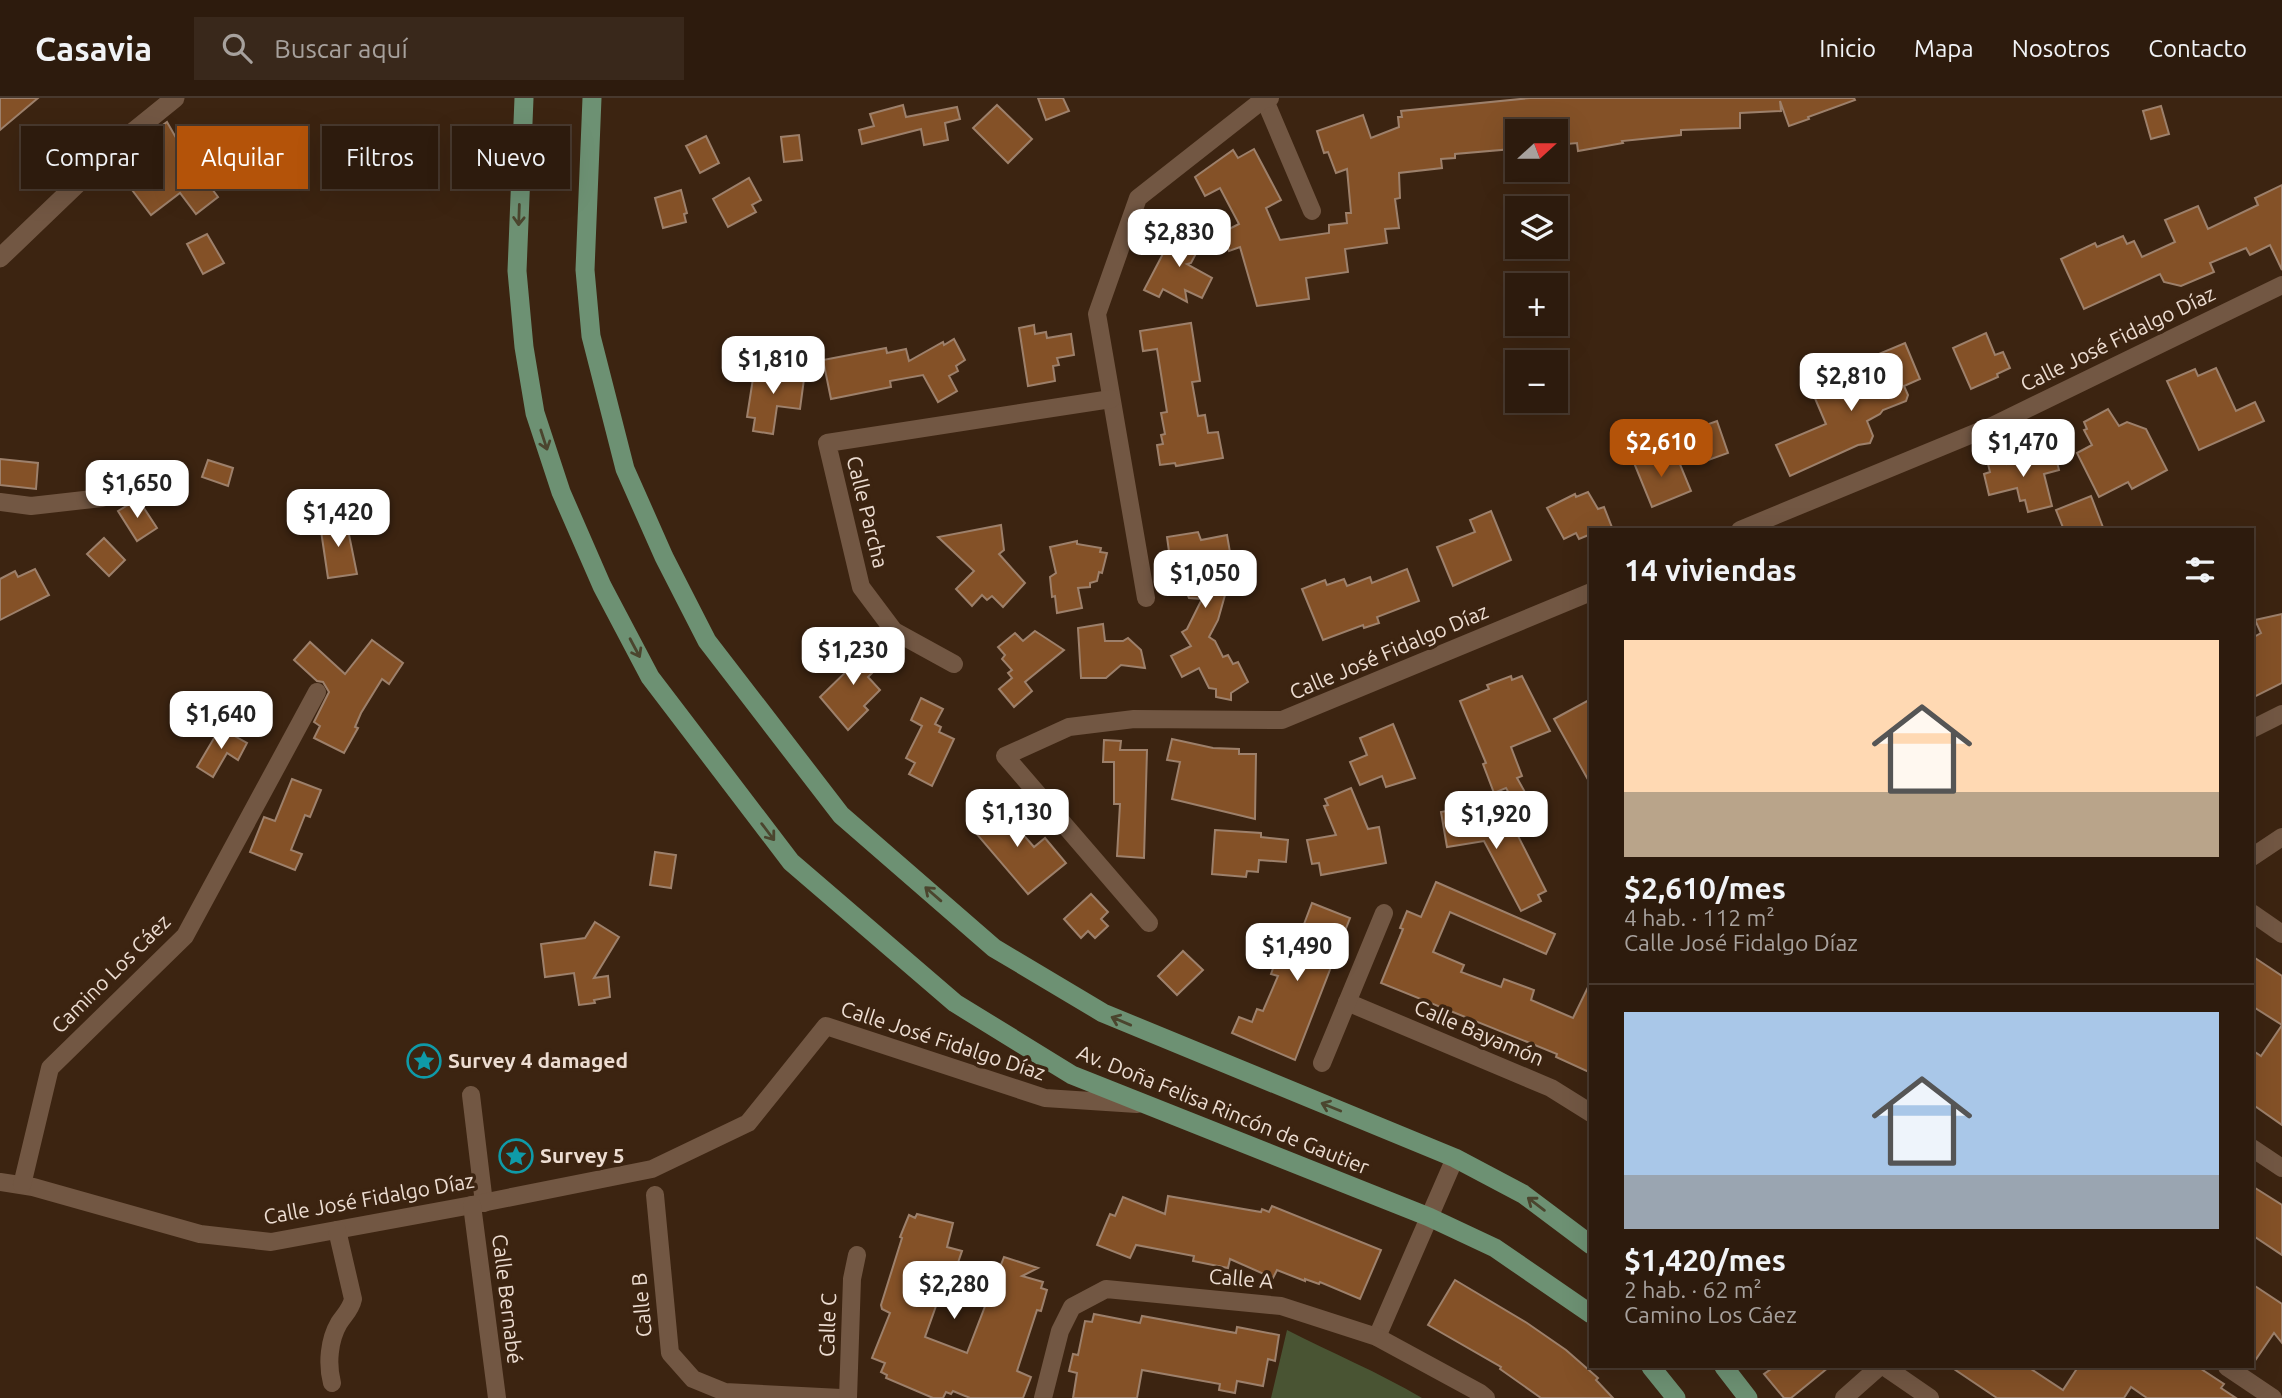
<!DOCTYPE html>
<html lang="es">
<meta charset="utf-8">
<style>
:root{--surface:#2d1b0d;--page:#39281b;--text:#f1f3f6;--muted:#a7a19d;--line:#48392e;--accent:#b45309}
body{margin:0;font-family:Ubuntu,sans-serif;background:var(--page);color:var(--text);height:100vh;display:flex;flex-direction:column;font-size:26px;white-space:nowrap}
*{box-sizing:border-box;margin:0}
p{font-size:23px;color:var(--muted)}
.icon{flex:none;width:38px;height:38px;fill:none;stroke:currentColor;stroke-width:2;stroke-linecap:round;stroke-linejoin:round}
.map{position:relative;flex:1;overflow:hidden}
.panel{position:absolute;left:1589px;top:430px;width:665px;height:840px;display:flex;flex-direction:column;background:var(--surface);border-radius:0px;box-shadow:0 7px 28px #0002,0 0 0 2px var(--line)}
.panel>*{flex:none}
.hud{position:absolute;left:21px;top:28px;width:665px;height:63px;display:flex;gap:14px}
.needle{width:46px;rotate:69deg}
.tools{position:absolute;left:1505px;top:21px;display:grid;gap:14px}
.tools a{display:grid;place-items:center;width:63px;height:63px;border-radius:0px;background:var(--surface);box-shadow:0 7px 28px #0002,0 0 0 2px var(--line);font-size:35px}
.price{position:absolute;translate:-50% -60px;padding:0 16px;border-radius:14px;background:#fff;color:#222;font-size:23px;line-height:46px;filter:drop-shadow(0 2px 4px #0008)}
.price::after{content:'';position:absolute;left:50%;top:42px;width:21px;height:16px;margin-left:-10px;background:inherit;clip-path:polygon(0 0,100% 0,50% 100%)}
.price.current{background:var(--accent);color:#fff}
ul{padding:0;list-style:none}
li{display:grid;align-content:center;gap:14px;height:371px;padding:0 35px}
li+li{border-top:2px solid var(--line)}
li span{display:grid;place-items:center;height:217px;border-radius:0px;color:#555}
li>.icon{margin-inline-start:auto}
span .icon{width:126px;height:126px;fill:#fffc;stroke-width:1}
li b{font-size:30px}
h2{display:flex;justify-content:space-between;align-items:center;height:84px;padding:0 35px;font-size:30px}
.chip{padding:0 24px;border-radius:0px;background:var(--surface);box-shadow:0 7px 28px #0002,0 0 0 2px var(--line);font-size:24px;line-height:63px}
.chip.current{background:var(--accent);color:#fff}
header{display:flex;align-items:center;gap:42px;box-sizing:border-box;height:98px;padding:0 35px;background:var(--surface);border-bottom:2px solid var(--line)}
header strong{font-size:33px}
nav{display:flex;gap:38px;margin-inline-start:auto;font-size:24px}
.search{width:490px;height:63px;background:var(--page);display:flex;align-items:center;gap:18px;box-sizing:border-box;padding:0 24px;border-radius:0px;color:var(--muted);font-size:26px}
.map>svg:first-child{display:block}
</style>
<header>
<strong>Casavia</strong>
<div class="search"><svg class="icon" aria-label="search" viewBox="0 0 24 24"><circle cx="10" cy="10" r="6"/><path d="M15 15l6 6"/></svg>Buscar aquí</div>
<nav><a>Inicio</a><a>Mapa</a><a>Nosotros</a><a>Contacto</a></nav>
</header>
<div class="map">
<svg width="2282" height="1300" viewBox="0 0 2282 1300">
<rect width="100%" height="100%" fill="#3c2411"/>
<path fill="#495433" d="M1287 1232C1332 1255 1378 1274 1422 1300H1271Z"/>
<g fill="#845127" stroke="#9d806b" stroke-width="2">
<path d="M0 0H38L0 32Z"/>
<path d="M1038 0H1063L1069 13 1046 22Z"/>
<path d="M1530 0H1854L1855 2 1808 19 1809 21 1789 28 1780 3 1781 13 1740 15V30L1681 32V37L1622 43 1623 45 1578 53 1577 45 1556 47V33H1510L1512 51 1455 56V60L1441 61 1442 70 1399 75 1400 100 1395 101 1399 130 1385 131 1387 145 1345 151 1348 174 1306 180 1309 201 1257 208 1240 149 1229 153 1223 134 1239 126 1220 90 1205 98 1195 79 1233 52 1238 60 1254 51 1281 102 1266 110 1280 142 1329 135V127L1347 125 1346 115H1351L1347 71 1336 75 1328 54 1324 55 1317 33 1363 17 1371 40 1399 29 1398 19H1402L1401 13Z"/>
<path d="M903 7 906 19 957 9 960 21 945 25 948 42 924 47 921 31 862 46 859 32 874 28 870 16Z"/>
<path d="M997 7 1032 41 1008 65 973 30Z"/>
<path d="M2161 8 2169 36 2151 41 2143 13Z"/>
<path d="M167 24 198 78 201 76 218 99 196 116 180 95 151 117 114 68 144 46 142 42Z"/>
<path d="M799 37 802 62 784 64 781 39Z"/>
<path d="M706 38 719 65 700 75 686 48Z"/>
<path d="M749 80 761 102 752 107 756 114 728 129 713 101Z"/>
<path d="M2282 87V172L2270 147 2250 157 2246 150 2210 165 2214 174 2181 188 2164 184 2160 176 2084 211 2061 161 2095 145 2097 149 2123 138 2127 146 2134 143 2142 159 2175 144 2165 122 2198 108 2208 131 2258 107 2255 100Z"/>
<path d="M681 92 687 115 684 116 686 124 663 130 655 100Z"/>
<path d="M1177 129 1203 142 1191 165 1187 166 1212 180 1202 200 1185 192 1187 204 1163 191 1159 199 1144 192Z"/>
<path d="M207 136 224 165 203 176 187 146Z"/>
<path d="M1191 225 1200 283 1192 284 1198 318 1205 317 1208 335 1218 334 1223 360 1176 368 1175 365 1160 367 1157 347 1163 346 1161 337 1165 336 1161 315 1167 314 1157 251 1143 253 1140 233Z"/>
<path d="M1034 227 1035 236 1046 234 1047 240 1071 236 1074 257 1057 260 1059 267 1053 268 1055 283 1028 288 1019 230Z"/>
<path d="M1986 235 1995 257 2003 254 2010 270 1997 276 1998 279 1971 291 1953 250Z"/>
<path d="M954 241 965 262 956 268 958 273 949 278 957 293 938 304 923 277 890 283 891 289 831 301 823 262 886 250 887 255 906 251 909 263 943 244 944 247Z"/>
<path d="M1905 245 1920 281 1904 288 1908 297 1906 303 1883 312 1880 316 1867 323 1873 338 1870 345 1858 347 1790 378 1776 347 1826 326 1814 298 1846 285 1849 294 1883 280 1874 258Z"/>
<path d="M791 267 795 281H804L800 311 777 308 773 336 753 333 755 320 747 319 754 274Z"/>
<path d="M2216 270 2236 313 2255 304 2264 323 2199 352 2167 283 2195 271 2198 278Z"/>
<path d="M2108 311 2119 328 2127 324 2146 331 2167 372 2132 391 2128 384 2099 399 2077 355 2092 347 2084 332 2087 331 2084 324Z"/>
<path d="M1717 323 1728 355 1700 365 1689 333Z"/>
<path d="M1646 354 1649 361 1655 359 1659 367 1677 359 1691 393 1652 409 1632 360Z"/>
<path d="M2055 356 2059 372 2044 376 2052 408 2028 414 2025 402 2020 403 2017 390 1989 397 1984 376 1990 374 1987 362 2004 357 2007 366Z"/>
<path d="M0 361 38 365 36 391 0 387Z"/>
<path d="M208 362 233 370 228 388 202 379Z"/>
<path d="M1588 394 1598 411 1604 409 1613 432H1591V436L1579 441 1576 435 1564 441 1547 410 1575 396 1576 399Z"/>
<path d="M2091 398 2104 432H2064L2056 412Z"/>
<path d="M138 401 157 430 137 443 118 413Z"/>
<path d="M1491 413 1511 462 1453 488 1437 449 1475 434 1470 422Z"/>
<path d="M346 422 357 476 328 480 320 426Z"/>
<path d="M1001 427 1004 452 999 456 1025 485 1003 509 992 498 987 502 982 497 972 508 956 491 974 473 938 439Z"/>
<path d="M1198 434 1201 442 1227 437 1231 460 1225 462 1232 476 1219 483 1225 497 1218 522 1209 539 1215 543 1223 559 1228 557 1233 566 1238 564 1248 584 1231 595V602L1216 599V591L1209 590 1199 570 1182 579 1171 558 1191 548 1182 534 1187 531 1202 501 1189 500 1175 467 1171 468 1167 439Z"/>
<path d="M104 440 125 462 109 478 87 456Z"/>
<path d="M1077 443V446L1101 450 1100 454 1107 455 1102 475 1099 474 1097 483 1090 485V489L1078 490 1082 510 1057 515 1055 498 1052 499 1050 479 1056 475 1050 449Z"/>
<path d="M35 471 49 497 0 522V481L15 473 18 479Z"/>
<path d="M1407 471 1419 503 1377 519 1379 525 1364 530 1363 527 1323 542 1302 491 1325 482 1327 487 1344 481 1347 488 1370 479 1372 485Z"/>
<path d="M2282 516V585L2252 600V540L2261 535 2255 522Z"/>
<path d="M1103 526 1105 543H1123L1128 540 1141 552 1145 570 1121 567 1106 580H1081L1078 530Z"/>
<path d="M1035 533 1064 552 1025 584 1032 593 1014 609 999 591 1012 580 1008 575 1012 572 1002 561 1005 557 998 549 1015 535 1023 543Z"/>
<path d="M863 541 879 557 868 569 873 574 868 579 880 592 864 608 868 612 848 632 820 599 855 565 847 557Z"/>
<path d="M372 542 403 565 389 586 382 581 361 615 355 629 358 630 344 655 314 640 320 628 314 624 329 594 323 584 317 583 294 562 310 544 345 576Z"/>
<path d="M1511 578 1512 582 1522 578 1550 633 1511 649 1522 678 1517 680 1535 712 1523 719 1506 690 1494 695 1483 666 1486 665 1460 603 1489 591 1487 587Z"/>
<path d="M921 600 943 611 935 626 941 629 939 634 954 641 932 688 909 676 915 665 906 660 922 628 911 622Z"/>
<path d="M1591 601V687L1554 621Z"/>
<path d="M1393 626 1415 680 1386 689 1382 678 1360 687 1350 664 1367 657 1360 640Z"/>
<path d="M220 630 247 645 238 662 227 655 213 679 197 669Z"/>
<path d="M1172 641 1213 650 1239 651V656H1256L1255 721 1172 701 1180 664 1167 662Z"/>
<path d="M1104 642 1121 643 1120 652H1147L1144 760 1117 758 1120 706H1114V664H1103Z"/>
<path d="M292 681 321 692 310 719 305 717 291 752 302 756 295 772 250 754 264 719 275 723Z"/>
<path d="M1351 690 1368 731 1379 729 1386 765 1321 777 1319 765 1312 766 1307 742 1336 737 1324 708 1328 707 1325 701Z"/>
<path d="M996 705 1034 749 1045 740 1066 765 1028 796 969 727Z"/>
<path d="M1484 706 1490 740 1513 728 1546 793 1538 797 1541 803 1521 813 1484 743 1447 749 1441 714Z"/>
<path d="M1215 732 1261 735V739L1288 742 1286 764 1259 762 1258 774 1247 773 1246 779 1212 776Z"/>
<path d="M655 754 676 757 671 790 650 787Z"/>
<path d="M1436 784 1555 836 1546 856 1450 814 1433 854 1464 867 1461 874 1501 889 1504 881 1534 892 1531 902 1573 920 1591 883V975L1556 959 1557 956 1381 885 1403 831 1400 830 1407 813 1421 819Z"/>
<path d="M1091 796 1108 814 1101 821 1108 828 1095 840 1088 833 1081 840 1064 821Z"/>
<path d="M1312 805 1350 820 1295 962 1232 935 1239 919 1252 924 1257 911 1263 913 1278 878 1271 876 1279 854 1272 851 1276 838 1291 843 1296 832 1301 834Z"/>
<path d="M595 824 619 839 594 880 608 878 610 899 594 902 595 905 579 907 574 875 545 879 541 846 585 840Z"/>
<path d="M1183 853 1203 872 1177 897 1158 878Z"/>
<path d="M2252 858 2282 878V1027L2252 1006V952L2261 958 2282 927 2252 908Z"/>
<path d="M2252 1088 2282 1107V1157L2252 1137Z"/>
<path d="M1168 1098 1261 1114 1262 1111 1269 1114 1272 1108 1381 1152 1360 1201 1320 1184 1319 1186 1305 1181V1183L1277 1172 1273 1180 1230 1161 1228 1170 1193 1163 1194 1158 1136 1147 1130 1160 1097 1147 1110 1116 1115 1118 1123 1099 1165 1116Z"/>
<path d="M917 1116 953 1125 947 1149 962 1153 952 1182 946 1180 925 1239 967 1255 1004 1159 1038 1170 1022 1178 1043 1184 1041 1190 1047 1192 1041 1213 1037 1212 1017 1273 1031 1279 1023 1300H970L953 1293 951 1296 946 1294 943 1300H933L886 1280 887 1277 881 1274 885 1265 872 1260 890 1215 882 1211 881 1207 902 1140 900 1139 909 1117 915 1120Z"/>
<path d="M1455 1182 1527 1225 1566 1252 1598 1280 1596 1282 1613 1300H1541L1500 1271 1501 1269 1428 1227Z"/>
<path d="M2252 1186 2282 1206V1245L2274 1235 2252 1267Z"/>
<path d="M1094 1216 1140 1225 1142 1218 1236 1235 1237 1229 1279 1237 1275 1263 1268 1261 1263 1288 1237 1283 1235 1295 1219 1292 1220 1286 1142 1272 1137 1300H1073L1077 1275 1069 1273 1073 1256 1078 1257 1085 1223 1092 1224Z"/>
<path d="M1774 1269H1829L1791 1300H1784L1764 1276Z"/>
<path d="M1951 1269H2028L2063 1292 2078 1269H2198L2224 1286 2221 1290 2236 1300H2147L2131 1289 2124 1300H1997Z"/>
</g>
<g fill="none" stroke-linecap="round" stroke-linejoin="round">
<g stroke="#725743" stroke-width="18">
<path d="M1264 0 1312 113"/>
<path d="M0 404 31 408 102 400"/>
<path d="M1740 432 1992 328 2282 187"/>
<path d="M1146 500 1097 216 1138 100 1264 1 1270 0"/>
<path d="M954 566 894 533 861 489 827 345 1111 301"/>
<path d="M2252 631 2282 616"/>
<path d="M2252 759 2282 739"/>
<path d="M2252 815 2282 836"/>
<path d="M1149 825 1005 658 1069 629 1134 621 1282 622 1591 494"/>
<path d="M1347 904 1551 990 1591 1015"/>
<path d="M1322 965 1384 815"/>
<path d="M471 997 484 1105"/>
<path d="M2252 1050 2282 1070"/>
<path d="M0 1084 33 1089 200 1136 271 1144 472 1107 652 1071 748 1025 826 928 1045 1000 1137 1006"/>
<path d="M22 1087 50 970 185 838 317 594"/>
<path d="M655 1097 670 1255 693 1281 725 1294 841 1300"/>
<path d="M472 1107 497 1300"/>
<path d="M1377 1239 1455 1060"/>
<path d="M1885 1269 1930 1300"/>
<path d="M2227 1269 2273 1300"/>
<path d="M332 1285C327 1266 329 1242 339 1225 345 1216 351 1211 353 1201L337 1132"/>
<path d="M848 1300 852 1181 857 1157"/>
<path d="M1043 1300 1060 1233 1072 1209 1106 1191 1281 1208 1377 1239 1480 1295 1486 1300"/>
<path d="M1844 1300 1879 1269"/>
</g>
<path stroke="#725743" stroke-width="19" d="M0 160 122 43 175 0"/>
<g stroke="#6d9173" stroke-width="19">
<path d="M524 0 517 173 524 249 535 315 561 394 602 488 650 579 791 764 955 905 1072 977 1429 1119 1495 1150 1591 1216"/>
<path d="M592 0 585 172 591 238 625 371 664 459 707 543 841 717 994 850 1103 915 1455 1060 1523 1096 1591 1147"/>
<path d="M1651 1269 1676 1300"/>
<path d="M1724 1269 1748 1300"/>
</g>
</g>
<defs><path id="oneway-shaft" d="M-6 0H5M1.5-3L5.5 0L1.5 3" fill="none" stroke-width="1.6" stroke-linecap="round" stroke-linejoin="round" transform="scale(1.75)"/></defs>
<g stroke="#4b452e">
<use href="#oneway-shaft" transform="translate(519 117) rotate(92)"/>
<use href="#oneway-shaft" transform="translate(544 342) rotate(72)"/>
<use href="#oneway-shaft" transform="translate(635 550) rotate(62)"/>
<use href="#oneway-shaft" transform="translate(768 734) rotate(53)"/>
<use href="#oneway-shaft" transform="translate(933 796) rotate(-139)"/>
<use href="#oneway-shaft" transform="translate(1121 923) rotate(-157)"/>
<use href="#oneway-shaft" transform="translate(1331 1009) rotate(-158)"/>
<use href="#oneway-shaft" transform="translate(1536 1106) rotate(-143)"/>
</g>
<defs>
<symbol id="sight-ring" viewBox="-11 -11 22 22"><circle r="9.5" fill="#3c2411" stroke="#0f9aa8" stroke-width="1.5"/><path d="M0-6L1.8-2.2L6-1.7L2.9 1.2L3.7 5.4L0 3.3L-3.7 5.4L-2.9 1.2L-6-1.7L-1.8-2.2Z" fill="#0f9aa8"/></symbol>
</defs>
<g fill-rule="evenodd">
<use href="#sight-ring" x="405" y="944" width="38" height="38"/>
<use href="#sight-ring" x="497" y="1039" width="38" height="38"/>
</g>
<g text-anchor="middle" stroke-width="7" stroke-linejoin="round" paint-order="stroke">
<g font-size="21" fill="#edddd2" stroke="#3c2411">
<text transform="translate(2118 241) rotate(-26)" y="7">Calle José Fidalgo Díaz</text>
<text transform="translate(867 414) rotate(76)" y="7">Calle Parcha</text>
<text transform="translate(1389 554) rotate(-23)" y="7">Calle José Fidalgo Díaz</text>
<text transform="translate(111 876) rotate(-45)" y="7">Camino Los Cáez</text>
<text transform="translate(1479 935) rotate(23)" y="7">Calle Bayamón</text>
<text transform="translate(943 943) rotate(18)" y="7">Calle José Fidalgo Díaz</text>
<text transform="translate(1223 1012) rotate(22)" y="7">Av. Doña Felisa Rincón de Gautier</text>
<text transform="translate(369 1101) rotate(-10)" y="7">Calle José Fidalgo Díaz</text>
<text transform="translate(1241 1181) rotate(5)" y="7">Calle A</text>
<text transform="translate(507 1201) rotate(83)" y="7">Calle Bernabé</text>
<text transform="translate(642 1207) rotate(-95)" y="7">Calle B</text>
<text transform="translate(828 1227) rotate(-88)" y="7">Calle C</text>
</g>
<g font-size="21" font-weight="bold" fill="#edddd2" stroke="#3c2411" text-anchor="start">
<text x="448" y="970">Survey 4 damaged</text>
<text x="540" y="1065">Survey 5</text>
</g>
</g>
</svg>
<div class="tools">
<a><svg class="needle" viewBox="-14 -14 28 28"><path d="M0-13l5 13h-10z" fill="#e53935"/><path d="M0 13l5-13h-10z" fill="#a7a19d"/></svg></a>
<a><svg class="icon" aria-label="layers" viewBox="0 0 24 24"><path d="M12 4l9 5-9 5-9-5zM3 14l9 5 9-5"/></svg></a>
<a>+</a>
<a>−</a>
</div>
<b class="price" style="left:1179px;top:171px">$2,830</b>
<b class="price" style="left:773px;top:298px">$1,810</b>
<b class="price" style="left:1851px;top:315px">$2,810</b>
<b class="price current" style="left:1661px;top:381px">$2,610</b>
<b class="price" style="left:2023px;top:381px">$1,470</b>
<b class="price" style="left:137px;top:422px">$1,650</b>
<b class="price" style="left:338px;top:451px">$1,420</b>
<b class="price" style="left:1205px;top:512px">$1,050</b>
<b class="price" style="left:853px;top:589px">$1,230</b>
<b class="price" style="left:221px;top:653px">$1,640</b>
<b class="price" style="left:1017px;top:751px">$1,130</b>
<b class="price" style="left:1496px;top:753px">$1,920</b>
<b class="price" style="left:1297px;top:885px">$1,490</b>
<b class="price" style="left:954px;top:1223px">$2,280</b>
<div class="hud">
<a class="chip">Comprar</a>
<a class="chip current">Alquilar</a>
<a class="chip">Filtros</a>
<a class="chip">Nuevo</a>
</div>
<section class="panel">
<h2>14 viviendas<svg class="icon" aria-label="filters" viewBox="0 0 24 24"><path d="M4 7h16M4 17h16"/><circle cx="9" cy="7" r="2"/><circle cx="15" cy="17" r="2"/></svg></h2>
<ul>
<li><span style="background:linear-gradient(#ffd9b3 70%,#b9a48a 0)"><svg class="icon" aria-label="home" viewBox="0 0 24 24"><path d="M3 11l9-7 9 7M6 9v11h12V9"/></svg></span><div><b>$2,610/mes</b><p>4 hab. · 112 m²</p><p>Calle José Fidalgo Díaz</p></div></li>
<li><span style="background:linear-gradient(#a9c7e8 75%,#9aa5b1 0)"><svg class="icon" aria-label="home" viewBox="0 0 24 24"><path d="M3 11l9-7 9 7M6 9v11h12V9"/></svg></span><div><b>$1,420/mes</b><p>2 hab. · 62 m²</p><p>Camino Los Cáez</p></div></li>
</ul>
</section>
</div>
